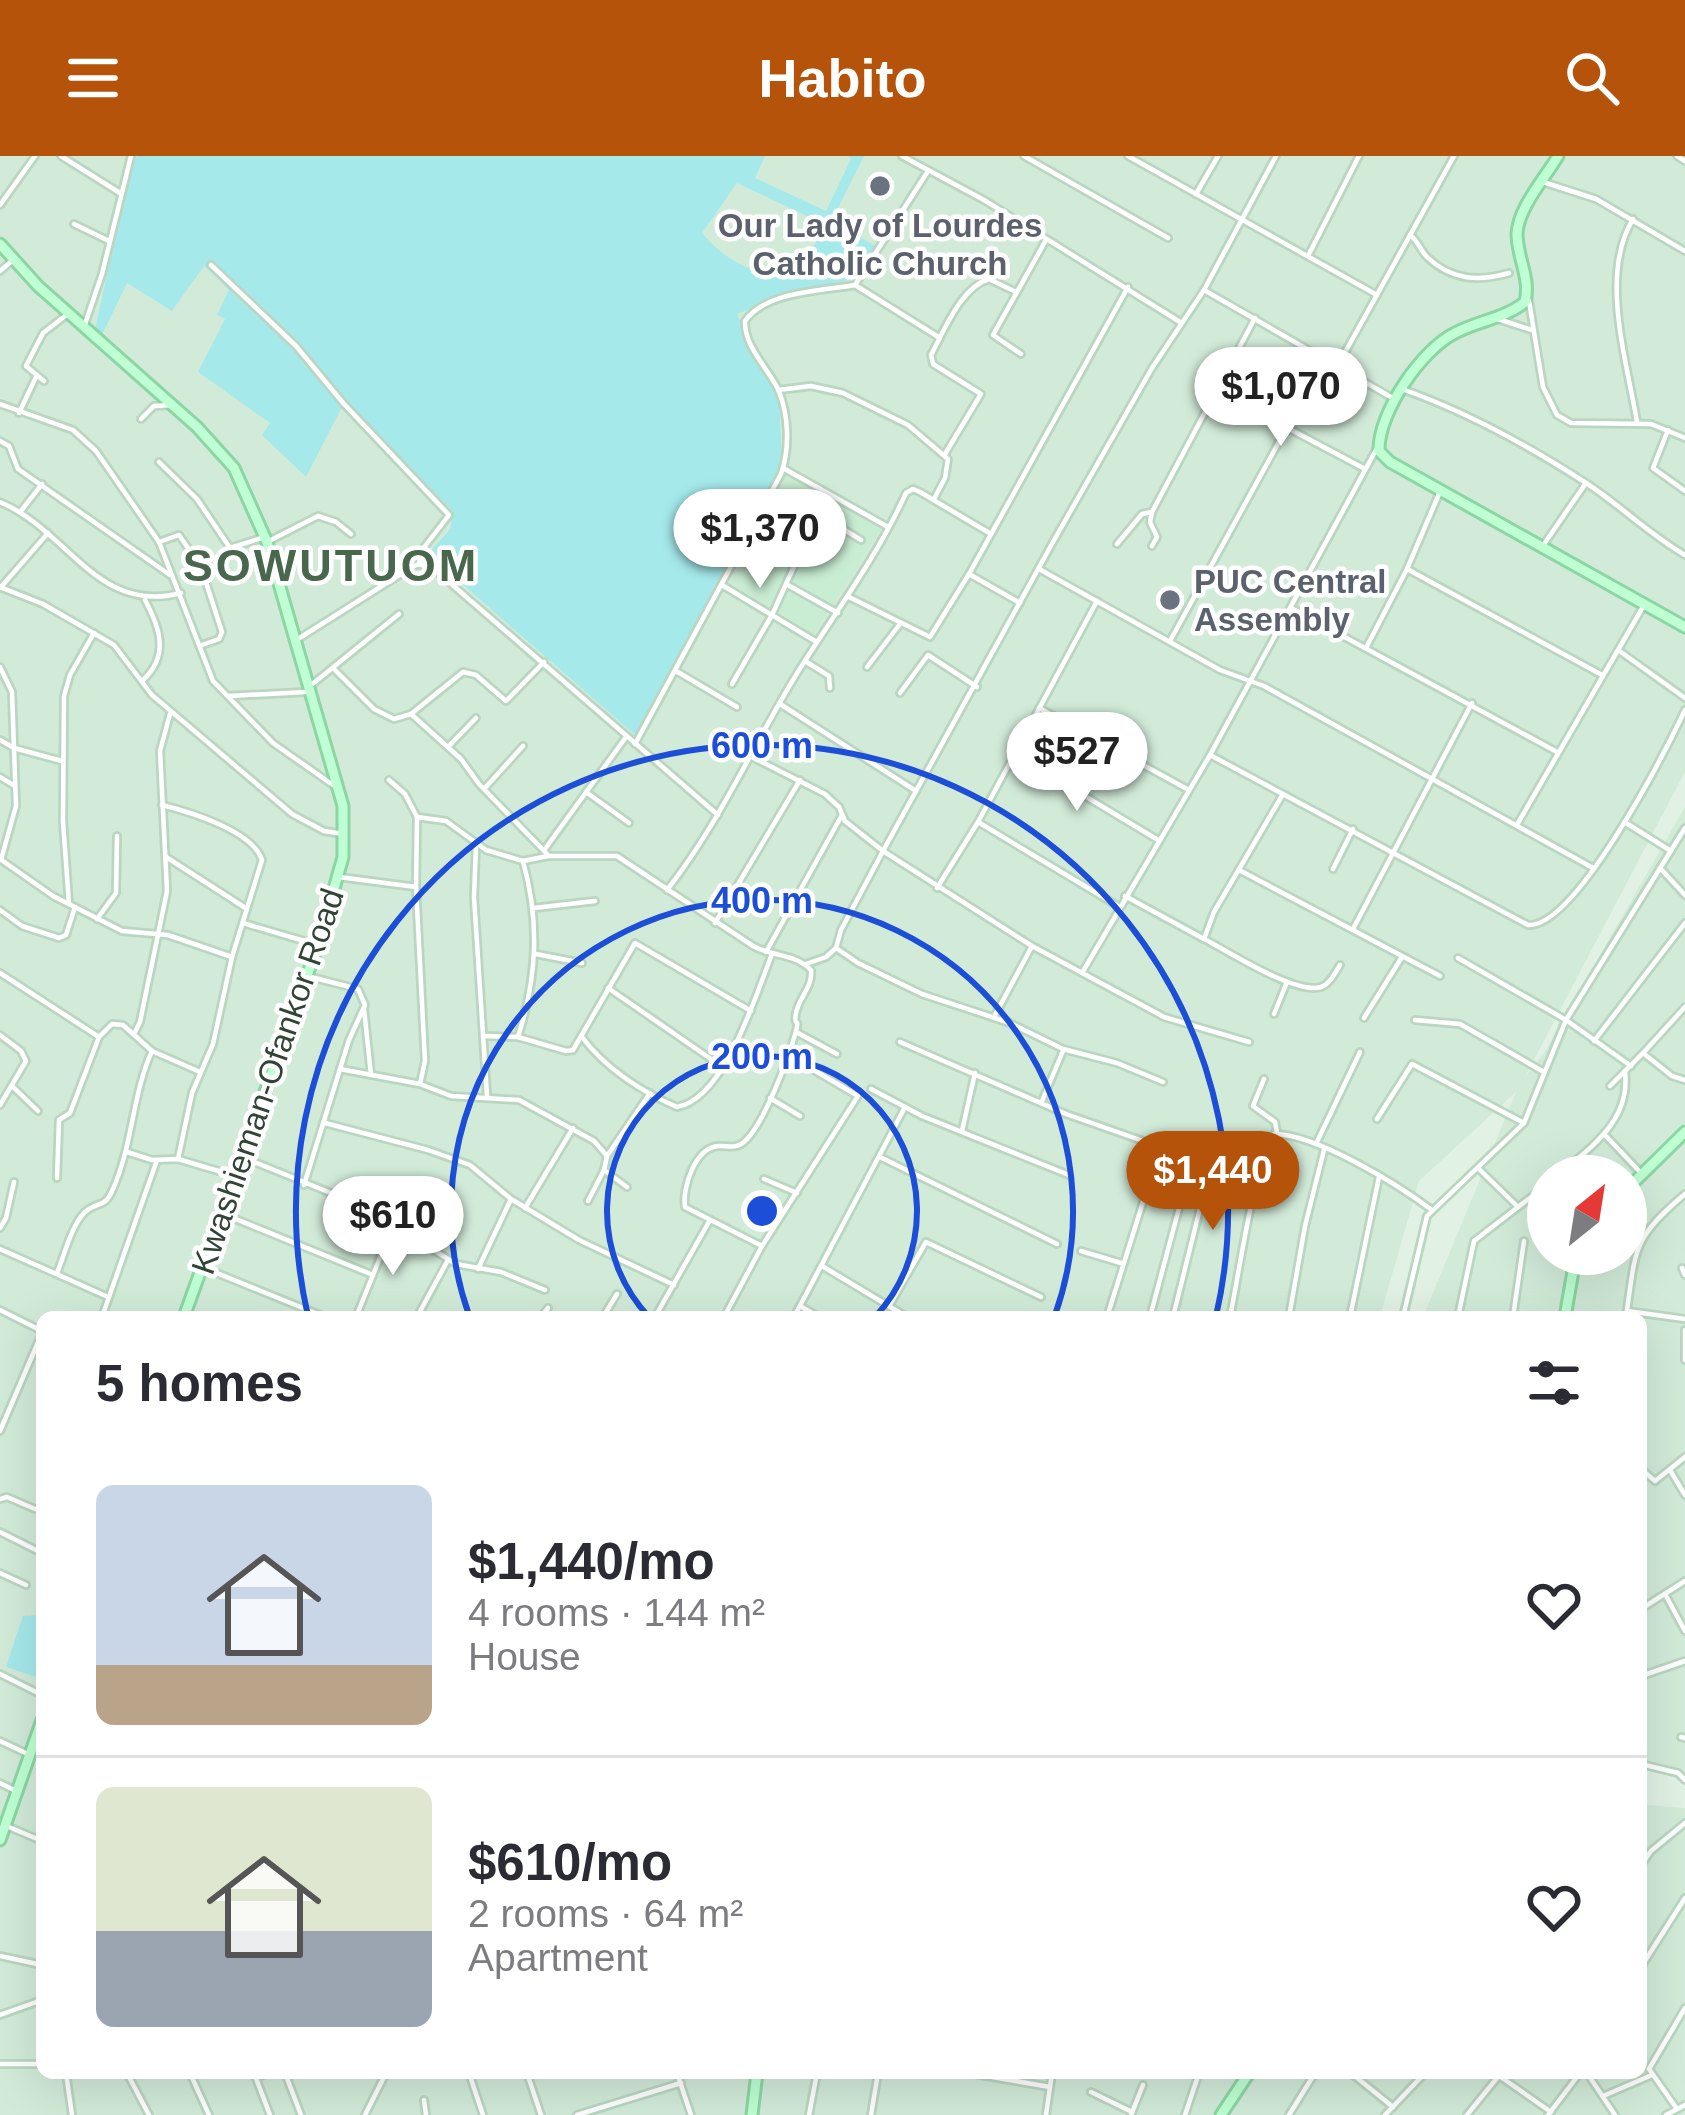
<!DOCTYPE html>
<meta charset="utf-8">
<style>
:root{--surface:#fff;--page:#f7f7f7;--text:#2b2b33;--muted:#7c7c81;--line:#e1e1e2;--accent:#b45309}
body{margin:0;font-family:Arial,sans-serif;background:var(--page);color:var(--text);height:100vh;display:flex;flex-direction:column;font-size:45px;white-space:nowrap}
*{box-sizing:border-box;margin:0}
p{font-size:39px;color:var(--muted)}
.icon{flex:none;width:66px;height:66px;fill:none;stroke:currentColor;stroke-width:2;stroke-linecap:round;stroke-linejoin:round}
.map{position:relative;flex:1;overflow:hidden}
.details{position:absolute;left:36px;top:1155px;width:1611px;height:768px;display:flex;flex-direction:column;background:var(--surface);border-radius:18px;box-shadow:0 12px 48px #0002}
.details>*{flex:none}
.needle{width:78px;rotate:30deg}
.fabs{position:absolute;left:1527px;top:999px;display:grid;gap:24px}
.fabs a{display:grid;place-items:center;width:120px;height:120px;border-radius:50%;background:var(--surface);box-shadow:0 12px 48px #0002;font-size:60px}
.price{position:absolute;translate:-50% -102px;padding:0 27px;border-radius:42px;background:#fff;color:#222;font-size:39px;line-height:78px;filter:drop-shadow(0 3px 6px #0008)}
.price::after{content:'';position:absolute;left:50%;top:72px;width:36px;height:27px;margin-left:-18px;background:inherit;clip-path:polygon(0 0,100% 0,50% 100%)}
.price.current{background:var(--accent);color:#fff}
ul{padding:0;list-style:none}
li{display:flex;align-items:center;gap:36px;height:300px;padding:0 60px}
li+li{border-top:3px solid var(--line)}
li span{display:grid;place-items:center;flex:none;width:336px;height:240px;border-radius:18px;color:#555}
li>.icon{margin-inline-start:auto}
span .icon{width:144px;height:144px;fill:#fffc;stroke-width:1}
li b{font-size:51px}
h2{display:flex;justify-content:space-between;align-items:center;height:144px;padding:0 60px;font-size:51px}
header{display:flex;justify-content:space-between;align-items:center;height:156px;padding:0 60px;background:var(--accent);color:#fff;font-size:54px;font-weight:800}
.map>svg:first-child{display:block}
</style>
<header><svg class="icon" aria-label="menu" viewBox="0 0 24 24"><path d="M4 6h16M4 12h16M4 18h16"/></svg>Habito<svg class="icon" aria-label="search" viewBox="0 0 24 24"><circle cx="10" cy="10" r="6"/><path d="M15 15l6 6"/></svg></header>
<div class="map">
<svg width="1685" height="1959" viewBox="0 0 1685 1959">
<rect width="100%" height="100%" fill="#e1f2e5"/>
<path fill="#d2ebd9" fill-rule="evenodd" d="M0 0H1685V616L1525 921 1545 895 1685 651V1620L1641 1611V1161H1423L1516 936 1419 1025 1380 1161H42V1917H1641V1651L1646 1649 1685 1652V1959H0ZM1548 1020H1626V1098H1548Z"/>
<path fill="#c9edd3" d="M786 319 881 373 814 478 733 429V422Z"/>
<g fill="#a5e9eb" fill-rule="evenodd">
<path d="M137 0H765L755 22 826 55 851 3 848 0H864L831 66 876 90 857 122 783 140 737 158 779 243 782 307 644 572 634 578 428 398 451 372V353L344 247 306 321 262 279 270 267 198 216 225 163 217 159 229 134 204 110 172 155 127 127 102 179 95 173 130 14ZM737 27 828 70 808 97 776 122C744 112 724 103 702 77Z"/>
<path d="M42 1459 41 1515 42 1523 6 1511 23 1460Z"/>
</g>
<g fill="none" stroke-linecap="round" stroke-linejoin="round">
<defs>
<g id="street">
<path d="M61 0 120 37"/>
<path d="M902 0 984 44 1180 166"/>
<path d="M1024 0 1168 82"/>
<path d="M1128 0 1377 139"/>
<path d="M1677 0 1685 5"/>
<path d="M1543 26 1596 43 1685 95"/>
<path d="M1196 38 1218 0"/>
<path d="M0 49 35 0"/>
<path d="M1633 63C1599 119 1627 205 1637 266"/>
<path d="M74 68 109 85"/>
<path d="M1410 79C1419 86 1420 94 1427 101 1451 124 1478 126 1509 117"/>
<path d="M1309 98 1359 0"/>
<path d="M211 109 296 190 344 248 449 359 422 394 419 408"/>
<path d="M0 115 13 104"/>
<path d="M855 129 940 182"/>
<path d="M1204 134 1396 244"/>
<path d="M1529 145 1543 231 1557 259 1571 267 1651 268 1685 282"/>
<path d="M1498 163 1532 174"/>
<path d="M85 168 102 118 131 0"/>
<path d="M1021 198 993 179 1046 84"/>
<path d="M1338 209 1454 0"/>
<path d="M44 225 26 210 43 177 69 157"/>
<path d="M1402 233C1467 256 1529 290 1586 327 1620 349 1650 379 1685 399"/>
<path d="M778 234 811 230 843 237 908 269 948 303 945 322 934 343"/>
<path d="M1216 234 1365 313"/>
<path d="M0 248 73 274 96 295 159 386 213 525 273 587 333 629"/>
<path d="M19 257 36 221"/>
<path d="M141 263 154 250 172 249"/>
<path d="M1668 274 1653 312 1685 335"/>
<path d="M0 285 9 290 18 313 170 419"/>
<path d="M945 298 981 238 933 208 931 199C944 175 961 131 989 123L1016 136"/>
<path d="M159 306 197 343 230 392 265 381"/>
<path d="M783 312 888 371"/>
<path d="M0 346C69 375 97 459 181 437"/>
<path d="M811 353 861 384"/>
<path d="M21 355 42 328"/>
<path d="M771 369 804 385"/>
<path d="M159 386 179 379 201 411 222 476 219 483 202 489"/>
<path d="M267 386 318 360 336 366 351 378"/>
<path d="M1117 388 1142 358 1152 356"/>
<path d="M1152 390 1157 381 1150 366 1152 356 1255 162"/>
<path d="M1542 391 1586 327"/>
<path d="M1039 413 1220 514 1264 530 1593 712"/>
<path d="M1407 413 1602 519"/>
<path d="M969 418 1020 447"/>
<path d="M786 428 838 457"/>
<path d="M722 429 815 485"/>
<path d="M0 431 43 448 114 489 152 539 292 658 324 675 344 678"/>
<path d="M1 431 48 377"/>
<path d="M849 441 930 481 969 418 1128 131"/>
<path d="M1097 445 978 666 1118 750"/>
<path d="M1291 452 1557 596"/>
<path d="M298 483 412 411 419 408 434 413 718 659"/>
<path d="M1170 485 1286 273"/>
<path d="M1367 490 1407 413 1439 338"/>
<path d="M1618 494 1685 542"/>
<path d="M805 505 829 520 830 532"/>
<path d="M0 511 12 536 16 650 1 704"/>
<path d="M867 511 900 468"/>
<path d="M335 514 374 553 394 563 411 558 463 516 476 519 506 545 544 506"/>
<path d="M676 515 737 551"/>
<path d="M142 525C170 500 160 472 145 444"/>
<path d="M732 528 772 459 805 386 824 362"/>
<path d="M310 530 399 458"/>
<path d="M900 537 928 499 977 531"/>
<path d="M228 540 306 536"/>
<path d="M780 548 916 635"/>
<path d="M1039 552 1187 633"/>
<path d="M411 558 461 603 479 628 548 699"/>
<path d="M0 584 14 592 62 605"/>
<path d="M635 588 781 318C790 292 789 259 778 233 767 211 744 190 745 165 766 135 822 135 855 129L928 15"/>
<path d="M448 591 476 562"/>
<path d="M1015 598 1158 684"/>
<path d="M1210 599 1528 769C1576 772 1665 596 1685 554"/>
<path d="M750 600 825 638 839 651 845 665 883 695 1032 790 1164 861 1249 886"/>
<path d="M0 621 15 630"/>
<path d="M389 624 405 638 417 661 416 731 425 905 420 928"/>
<path d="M485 632 523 590"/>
<path d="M586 636 629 667"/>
<path d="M1283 638 1214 756 1204 783C1228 795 1295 839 1321 831 1330 828 1335 817 1340 809"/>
<path d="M162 649C190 656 253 675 262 704L232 801 213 888 192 937 178 1003"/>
<path d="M417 661 446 665 486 694 523 705 548 700H617L753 790C773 801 794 797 811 814 813 831 799 841 796 857 793 872 800 860 796 875 789 901 764 968 745 985 736 994 728 989 718 990 695 992 682 1032 685 1051L762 1090"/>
<path d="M1518 667 1644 449"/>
<path d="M1626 667 1671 695"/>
<path d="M476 689 474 741 487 940"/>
<path d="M545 693 626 581"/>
<path d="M166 701 247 753"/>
<path d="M0 703 53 740 122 775 168 779 232 801"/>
<path d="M1660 712 1685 739"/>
<path d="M1333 713 1353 673"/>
<path d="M1239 714 1440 820"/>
<path d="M339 721 416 731"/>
<path d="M937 732 978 666"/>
<path d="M667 734C719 668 752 591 796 519 834 458 876 403 906 337L913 333 920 336 991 378"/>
<path d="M1125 740 1204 783"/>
<path d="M69 748 63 665 64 540 70 519 94 477"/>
<path d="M534 752 595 745"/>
<path d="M0 754 22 770 59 782 66 779 75 751"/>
<path d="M97 763 116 737 117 680"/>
<path d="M243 767 318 789"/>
<path d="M715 767 800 624"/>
<path d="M1353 773 1472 547"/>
<path d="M766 796 842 659"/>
<path d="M536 798 582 807"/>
<path d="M1458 802 1566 864 1631 910"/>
<path d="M806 808 826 801 836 792"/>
<path d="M0 817 99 881"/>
<path d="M1082 817 1210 599 1376 294"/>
<path d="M608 832 721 910"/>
<path d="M364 853 371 919"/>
<path d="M1274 858 1287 826"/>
<path d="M994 861 1031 792"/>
<path d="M1364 862 1402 801"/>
<path d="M1415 864 1460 868 1544 916"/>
<path d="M135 876 140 866 167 735 160 595 170 558"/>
<path d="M796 876 837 898"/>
<path d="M0 879 21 895 26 905 0 949"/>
<path d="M483 880 518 881 566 895 573 894 635 787 751 855"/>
<path d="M518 881C537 821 540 767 523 705"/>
<path d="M582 881C605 912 642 936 677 951 725 943 756 838 772 798"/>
<path d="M1594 885 1685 767"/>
<path d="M900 886 1066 958 1146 986"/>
<path d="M1643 897 1685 851"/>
<path d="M340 913 420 928 451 940 519 944 594 985 607 1000 604 1014 627 1031"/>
<path d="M1264 923 1253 950 1275 966 1277 977"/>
<path d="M1163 926 1117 907 1063 893 1010 867 922 838 858 807 836 792 841 774 883 695 1053 386 1152 212 1204 134 1276 0"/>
<path d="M12 930 38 955"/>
<path d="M1610 930 1643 897 1672 920 1685 924"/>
<path d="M871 933 922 960 1069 1019"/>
<path d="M770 942 800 960"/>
<path d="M1042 945 1063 895"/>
<path d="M1377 963 1412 908 1524 967"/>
<path d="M325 967 428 994 470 1009 511 1043 579 1084 674 1129"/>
<path d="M962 975 975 917"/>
<path d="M1605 979 1641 1017"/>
<path d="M1316 988 1360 896"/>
<path d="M127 996 152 1004 178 1003 235 1020"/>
<path d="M607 1000 650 937"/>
<path d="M242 1001 363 1050 456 1108 501 1116 545 1134"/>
<path d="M880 1001 1057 1088"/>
<path d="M1479 1013 1518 1051"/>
<path d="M1557 1020C1591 991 1631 965 1625 915"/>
<path d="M57 1022 59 964 70 957 99 881 112 868 123 869 152 895 200 916"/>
<path d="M764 1023 797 1037"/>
<path d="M304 1029 349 884 365 849 358 833 307 820"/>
<path d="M588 1045 604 1014"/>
<path d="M525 1052 573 972"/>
<path d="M221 1057 373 1119"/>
<path d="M0 1072 6 1062 14 1026"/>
<path d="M0 1093 108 1141"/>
<path d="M1081 1095 1121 1107"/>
<path d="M822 1110 907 1161"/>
<path d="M202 1111 325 1161"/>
<path d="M1682 1112 1685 1119"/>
<path d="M478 1113 511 1043"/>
<path d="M57 1117C64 1100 72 1068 85 1056 98 1044 104 1054 113 1033 133 988 132 939 152 895"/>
<path d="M800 1150 819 1161"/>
<path d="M889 1150 926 1086 1041 1141"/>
<path d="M0 1154 42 1175"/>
<path d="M1627 1155 1685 1163"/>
<path d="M102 1161 157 1004"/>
<path d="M356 1161 392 1072"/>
<path d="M417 1161 448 1104"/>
<path d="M466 1161H479"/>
<path d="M541 1161 548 1152"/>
<path d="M603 1161 617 1138"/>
<path d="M655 1161 710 1064"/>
<path d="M724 1161 762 1090 858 940 788 899"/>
<path d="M794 1161 905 951"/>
<path d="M1107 1161 1144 1043"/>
<path d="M1150 1161 1198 981"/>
<path d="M1173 1161 1217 984"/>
<path d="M1230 1161C1238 1124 1255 1002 1274 978 1316 978 1397 1028 1432 1054"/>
<path d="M1289 1161 1305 1070 1324 994"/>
<path d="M1350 1161 1379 1021"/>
<path d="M1403 1161 1427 1060 1524 967 1566 864 1685 672"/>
<path d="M1458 1161 1474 1085 1548 1028"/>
<path d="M1513 1161 1524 1085"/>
<path d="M1626 1161C1636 1094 1631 1083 1685 1038"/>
<path d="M1685 1174V1204"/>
<path d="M0 1275 42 1177"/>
<path d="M1641 1313 1655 1325 1685 1301"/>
<path d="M1670 1314 1685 1339"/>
<path d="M0 1343 7 1341 35 1353"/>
<path d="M0 1376 42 1397"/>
<path d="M0 1417 26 1429"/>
<path d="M1665 1438 1685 1475"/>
<path d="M1641 1453 1685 1425"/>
<path d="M0 1518 42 1539"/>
<path d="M1641 1520 1685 1505"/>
<path d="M1681 1581 1685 1582"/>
<path d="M0 1585 30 1599"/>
<path d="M1641 1608 1678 1617 1685 1624"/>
<path d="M0 1627 16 1635"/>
<path d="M9 1671 42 1685"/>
<path d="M1641 1709 1651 1695 1685 1667"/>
<path d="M0 1800 42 1809"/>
<path d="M1641 1811 1685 1742"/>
<path d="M0 1859 42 1844"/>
<path d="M0 1908H42"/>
<path d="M66 1917 72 1959"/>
<path d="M127 1917 149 1959"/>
<path d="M190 1917 209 1959"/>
<path d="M254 1917 270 1959"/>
<path d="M285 1917 301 1959"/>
<path d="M469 1917 483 1959"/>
<path d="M527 1917 541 1959"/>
<path d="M677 1917 691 1959"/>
<path d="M969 1917 1050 1931"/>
<path d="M1351 1917 1393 1951"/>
<path d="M1495 1917 1551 1956"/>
<path d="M1587 1917 1615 1959"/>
<path d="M256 1921 270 1917"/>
<path d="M1091 1936 1132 1956"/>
<path d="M1603 1940 1652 1919"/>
<path d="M424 1944 426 1959"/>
<path d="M1677 1953 1649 1913 1685 1852"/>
<path d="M365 1959 386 1917"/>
<path d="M577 1959 681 1927"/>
<path d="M809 1959 817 1917"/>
<path d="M871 1959 878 1917"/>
<path d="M1046 1959 1052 1917"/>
<path d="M1131 1959 1143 1929"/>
<path d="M1185 1959 1199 1917"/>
<path d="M1289 1959 1315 1917"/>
<path d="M1385 1959 1425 1917"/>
<path d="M1467 1959 1501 1917"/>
<path d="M1548 1959 1580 1917"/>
<path d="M1666 1959 1685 1949"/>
</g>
<g id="secondary">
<path d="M1558 0C1545 22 1518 52 1517 78 1517 101 1531 123 1525 146 1506 162 1477 165 1455 177 1421 194 1378 257 1379 295L1390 306 1685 471"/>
<path d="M0 88 38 130 197 271 234 312 267 386 343 650V701L318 789 184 1161"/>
<path d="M1626 1034 1685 976"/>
<path d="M1565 1161 1576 1098"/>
<path d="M0 1684 42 1564"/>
<path d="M752 1959 757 1917"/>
<path d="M1221 1959 1249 1917"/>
</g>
</defs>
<use href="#street" stroke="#bad6c1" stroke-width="10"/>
<use href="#secondary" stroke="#8cd6a3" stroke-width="15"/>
<use href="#street" stroke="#fff" stroke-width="4.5"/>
<use href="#secondary" stroke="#beffd3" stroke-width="9"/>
</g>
<g fill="none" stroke="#1d4ed8" stroke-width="6">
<path d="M649 1161A155 155 0 1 1 875 1161"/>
<path d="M469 1159A311 311 0 1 1 1055 1159"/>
<path d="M308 1160A466 466 0 1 1 1216 1160"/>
</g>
<g fill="#6b7280" stroke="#fff" stroke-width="4.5">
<circle cx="880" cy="30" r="12"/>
<circle cx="1170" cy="444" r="12"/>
</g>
<g text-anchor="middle" stroke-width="9" stroke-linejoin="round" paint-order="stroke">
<g font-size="33" font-weight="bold" fill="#5b616d" stroke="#fff">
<text x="880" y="81">Our Lady of Lourdes<tspan x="880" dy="38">Catholic Church</tspan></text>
<text x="1194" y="437" text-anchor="start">PUC Central<tspan x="1194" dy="38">Assembly</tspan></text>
</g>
<g font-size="33" fill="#314435" stroke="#fff">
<text transform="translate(267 925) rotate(-71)" y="12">Kwashieman-Ofankor Road</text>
</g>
<g font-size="45" font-weight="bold" letter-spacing="3" fill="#48674d" stroke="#fff">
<text x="331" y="425">SOWUTUOM</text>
</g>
</g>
<circle cx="762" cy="1055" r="18" fill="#1d4ed8" stroke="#fff" stroke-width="6"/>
<g font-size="36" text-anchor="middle" font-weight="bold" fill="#1d4ed8" stroke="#fff" stroke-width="9" stroke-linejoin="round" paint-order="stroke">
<text x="762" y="602">600 m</text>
<text x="762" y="757">400 m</text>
<text x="762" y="913">200 m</text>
</g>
</svg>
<div class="fabs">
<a><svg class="needle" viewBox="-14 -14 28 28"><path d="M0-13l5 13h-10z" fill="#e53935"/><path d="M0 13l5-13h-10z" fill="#7c7c81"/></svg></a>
</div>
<b class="price" style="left:1281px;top:293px">$1,070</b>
<b class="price" style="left:760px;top:435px">$1,370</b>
<b class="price" style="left:1077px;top:658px">$527</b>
<b class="price current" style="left:1213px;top:1077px">$1,440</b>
<b class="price" style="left:393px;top:1122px">$610</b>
<section class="details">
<h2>5 homes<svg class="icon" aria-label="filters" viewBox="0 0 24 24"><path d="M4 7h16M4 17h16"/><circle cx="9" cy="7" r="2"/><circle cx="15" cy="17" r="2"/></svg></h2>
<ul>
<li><span style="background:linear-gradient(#c9d6e8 75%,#b9a48a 0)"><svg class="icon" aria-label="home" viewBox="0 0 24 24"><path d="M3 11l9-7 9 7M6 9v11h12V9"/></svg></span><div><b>$1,440/mo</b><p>4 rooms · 144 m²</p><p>House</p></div><svg class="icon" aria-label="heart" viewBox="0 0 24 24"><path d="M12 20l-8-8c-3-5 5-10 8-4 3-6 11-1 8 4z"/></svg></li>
<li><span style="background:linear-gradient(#dfe7d0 60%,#9aa5b1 0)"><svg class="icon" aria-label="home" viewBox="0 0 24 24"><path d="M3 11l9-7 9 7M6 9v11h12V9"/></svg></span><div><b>$610/mo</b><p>2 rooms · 64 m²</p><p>Apartment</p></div><svg class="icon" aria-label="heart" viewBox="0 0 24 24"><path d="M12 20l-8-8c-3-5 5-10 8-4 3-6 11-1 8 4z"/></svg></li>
</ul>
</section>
</div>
